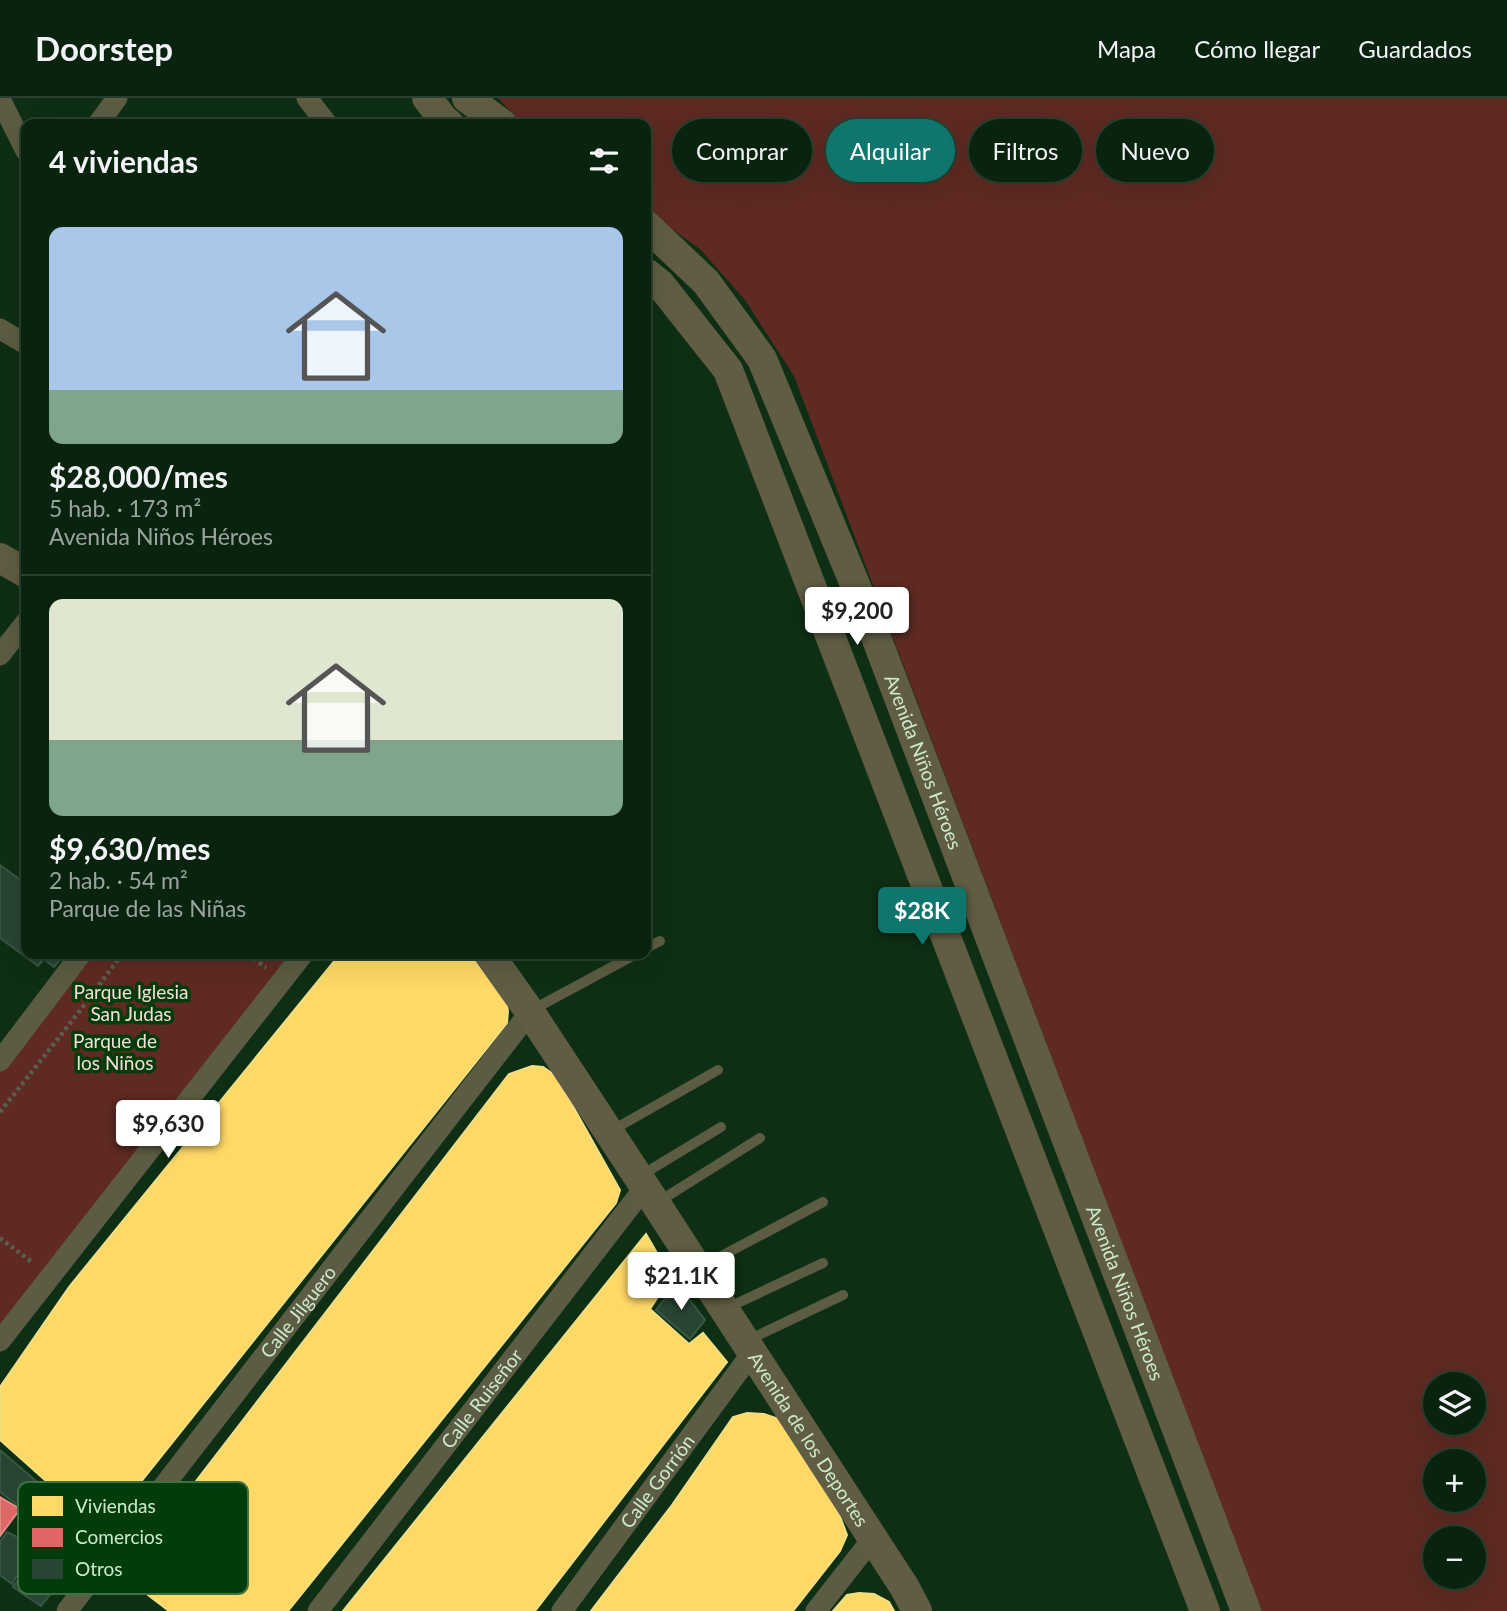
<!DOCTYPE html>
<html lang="es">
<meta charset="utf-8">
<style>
:root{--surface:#0a230e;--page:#132b17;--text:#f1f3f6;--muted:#99a49e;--line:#2a402e;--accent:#0f766e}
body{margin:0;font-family:Lato,sans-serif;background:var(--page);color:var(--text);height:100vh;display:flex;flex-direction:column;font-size:26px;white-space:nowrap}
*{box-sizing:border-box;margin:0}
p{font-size:23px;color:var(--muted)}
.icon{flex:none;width:38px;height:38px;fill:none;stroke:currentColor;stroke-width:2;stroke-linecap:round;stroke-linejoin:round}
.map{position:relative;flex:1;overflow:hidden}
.drawer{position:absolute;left:21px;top:21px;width:630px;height:840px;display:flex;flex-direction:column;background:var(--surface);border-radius:14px;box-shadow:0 7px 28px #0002,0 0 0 2px var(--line)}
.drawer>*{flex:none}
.top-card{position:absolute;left:672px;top:21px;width:665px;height:63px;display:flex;gap:14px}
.fabs{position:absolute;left:1423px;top:1274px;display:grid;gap:14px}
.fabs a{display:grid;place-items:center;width:63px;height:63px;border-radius:50%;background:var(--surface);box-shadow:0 7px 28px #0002,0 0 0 2px var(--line);font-size:35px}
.price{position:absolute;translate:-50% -60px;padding:0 16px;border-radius:7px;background:#fff;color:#222;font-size:23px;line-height:46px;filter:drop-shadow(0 2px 4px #0008)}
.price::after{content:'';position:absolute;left:50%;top:42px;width:21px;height:16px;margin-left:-10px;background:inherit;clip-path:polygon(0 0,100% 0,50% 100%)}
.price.on{background:var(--accent);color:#fff}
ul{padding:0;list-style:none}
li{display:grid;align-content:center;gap:14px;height:371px;padding:0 28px}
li+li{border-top:2px solid var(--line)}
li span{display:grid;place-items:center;height:217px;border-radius:14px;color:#555}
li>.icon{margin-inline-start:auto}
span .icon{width:126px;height:126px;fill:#fffc;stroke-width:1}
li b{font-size:30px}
h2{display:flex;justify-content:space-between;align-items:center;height:84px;padding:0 28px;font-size:30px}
.tag{padding:0 24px;border-radius:32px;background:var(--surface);box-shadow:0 7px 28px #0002,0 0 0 2px var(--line);font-size:24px;line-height:63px}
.tag.on{background:var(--accent);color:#fff}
header{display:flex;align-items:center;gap:42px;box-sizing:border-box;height:98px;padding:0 35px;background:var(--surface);border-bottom:2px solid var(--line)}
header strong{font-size:33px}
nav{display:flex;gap:38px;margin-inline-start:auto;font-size:24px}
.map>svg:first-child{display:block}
</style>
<header>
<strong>Doorstep</strong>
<nav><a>Mapa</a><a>Cómo llegar</a><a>Guardados</a></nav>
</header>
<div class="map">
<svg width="1507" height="1513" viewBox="0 0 1507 1513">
<rect width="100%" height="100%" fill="#0e2f13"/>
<g fill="#5e2a23" fill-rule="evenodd">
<path d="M498 0H1507V1513H1261L794 278 745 202 701 152 646 112V26H527L516 19ZM1435 1286H1474V1325H1435ZM1435 1363H1474V1402H1435ZM1435 1440H1474V1479H1435Z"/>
<path d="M82 856H300L0 1242V964Z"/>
</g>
<g fill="#ffd966" stroke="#f0de85" stroke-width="2">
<path d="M340 856H469L498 889 506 901 508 913 507 925 65 1479 39 1458 49 1445 60 1442 24 1410 46 1383 0 1342V1289L69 1189Z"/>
<path d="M532 968 543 969 556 978 620 1092 616 1105 288 1513H169L123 1478 509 976Z"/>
<path d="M646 1136 671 1179 650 1211 689 1246 703 1235 727 1264 535 1513H343Z"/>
<path d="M747 1315 764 1316 779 1321 838 1413 847 1437 840 1453 793 1513H591L672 1407 733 1319Z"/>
<path d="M859 1495 874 1496 889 1504 894 1513H833L847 1497Z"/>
</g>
<path fill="#e06666" stroke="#da8e85" stroke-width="2" d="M0 1399 20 1411 0 1438Z"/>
<g fill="#284432" stroke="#375743" stroke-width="2">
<path d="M0 767 26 786V856H64L54 869 44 861 38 868 0 840Z"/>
<path d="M677 1185 705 1222 690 1241 656 1212Z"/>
<path d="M0 1352 37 1384 20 1409 0 1394Z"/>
<path d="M32 1422 51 1437 28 1459 12 1486 0 1477V1444L7 1434 19 1440Z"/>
<path d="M33 1460 62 1482 41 1508 13 1489Z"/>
</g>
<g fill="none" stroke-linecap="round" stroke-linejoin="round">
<g stroke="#5a5f4b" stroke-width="4.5" stroke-dasharray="3.5 3.5" stroke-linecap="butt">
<path d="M248 856 266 870"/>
<path d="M0 1014 79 914 122 856"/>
<path d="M0 1140 33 1165"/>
</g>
<g stroke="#5c5c44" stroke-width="10">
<path d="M646 850 660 843"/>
<path d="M532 912 636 856"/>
<path d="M611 1033 718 972"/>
<path d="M640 1078 721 1029"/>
<path d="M658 1104 760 1040"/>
<path d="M699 1170 823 1104"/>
<path d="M727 1210 823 1165"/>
<path d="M748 1242 843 1197"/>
</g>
<g stroke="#5c5c44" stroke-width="21">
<path d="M307 0 327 26"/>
<path d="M0 1 26 53"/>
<path d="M98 26 117 0"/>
<path d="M0 231 26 246"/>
<path d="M0 557 26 524"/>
<path d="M0 963 81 856"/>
<path d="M0 1243 303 856"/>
<path id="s1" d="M67 1513 530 914"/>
<path id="s2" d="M318 1513 645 1089"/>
<path id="s3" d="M562 1513 752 1255"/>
<path d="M816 1513 873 1440"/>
</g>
<g stroke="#605d44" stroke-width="30">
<path d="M427 0 443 21 449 26"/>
<path d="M467 0 502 26"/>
<path id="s4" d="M646 127 706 184 762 261 868 518 1246 1513"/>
<path d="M646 175 660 186 728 272 1205 1513"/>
<path d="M0 460 26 475"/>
<path id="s5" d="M489 856 530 914 645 1089 905 1490 917 1513"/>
</g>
</g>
<g text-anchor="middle" stroke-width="7" stroke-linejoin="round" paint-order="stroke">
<g font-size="19" fill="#cdeacd" stroke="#003d0a">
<text dy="7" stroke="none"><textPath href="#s4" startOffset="612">Avenida Niños Héroes</textPath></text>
<text dy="7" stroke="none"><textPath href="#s4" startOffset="1180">Avenida Niños Héroes</textPath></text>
<text dy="7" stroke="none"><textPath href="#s1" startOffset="378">Calle Jilguero</textPath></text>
<text dy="7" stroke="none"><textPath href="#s2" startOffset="268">Calle Ruiseñor</textPath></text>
<text dy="7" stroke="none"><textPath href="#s5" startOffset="581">Avenida de los Deportes</textPath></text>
<text dy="7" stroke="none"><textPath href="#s3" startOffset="161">Calle Gorrión</textPath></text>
</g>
<g font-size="19" fill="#f9dcd9" stroke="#003d0a">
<text x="131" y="901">Parque Iglesia<tspan x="131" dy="22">San Judas</tspan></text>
<text x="115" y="950">Parque de<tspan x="115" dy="22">los Niños</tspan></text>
</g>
</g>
<rect x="18" y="1384" width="230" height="112" rx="10" fill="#003d0a" stroke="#3e7144" stroke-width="2"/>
<rect x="32" y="1398" width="31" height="20" fill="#ffd966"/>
<rect x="32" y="1430" width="31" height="19" fill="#e06666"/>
<rect x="32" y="1461" width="31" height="20" fill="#284432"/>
<g font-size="19" fill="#cdeacd">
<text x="75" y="1415">Viviendas</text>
<text x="75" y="1446">Comercios</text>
<text x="75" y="1478">Otros</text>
</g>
</svg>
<div class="fabs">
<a><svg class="icon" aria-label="layers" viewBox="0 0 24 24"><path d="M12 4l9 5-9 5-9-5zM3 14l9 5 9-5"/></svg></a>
<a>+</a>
<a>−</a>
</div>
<b class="price" style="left:857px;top:549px">$9,200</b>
<b class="price on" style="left:922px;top:849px">$28K</b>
<b class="price" style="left:168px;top:1062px">$9,630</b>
<b class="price" style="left:681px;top:1214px">$21.1K</b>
<div class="top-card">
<a class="tag">Comprar</a>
<a class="tag on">Alquilar</a>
<a class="tag">Filtros</a>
<a class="tag">Nuevo</a>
</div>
<section class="drawer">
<h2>4 viviendas<svg class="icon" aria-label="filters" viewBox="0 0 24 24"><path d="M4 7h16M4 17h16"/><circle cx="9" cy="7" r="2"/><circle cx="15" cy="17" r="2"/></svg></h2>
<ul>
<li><span style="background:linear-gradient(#a9c7e8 75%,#7fa58c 0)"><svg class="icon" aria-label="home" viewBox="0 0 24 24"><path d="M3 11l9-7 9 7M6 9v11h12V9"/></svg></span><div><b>$28,000/mes</b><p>5 hab. · 173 m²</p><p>Avenida Niños Héroes</p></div></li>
<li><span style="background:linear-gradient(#dfe7d0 65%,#7fa58c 0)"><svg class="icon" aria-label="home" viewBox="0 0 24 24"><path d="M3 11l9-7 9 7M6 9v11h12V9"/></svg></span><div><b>$9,630/mes</b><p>2 hab. · 54 m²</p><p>Parque de las Niñas</p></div></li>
</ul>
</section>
</div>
